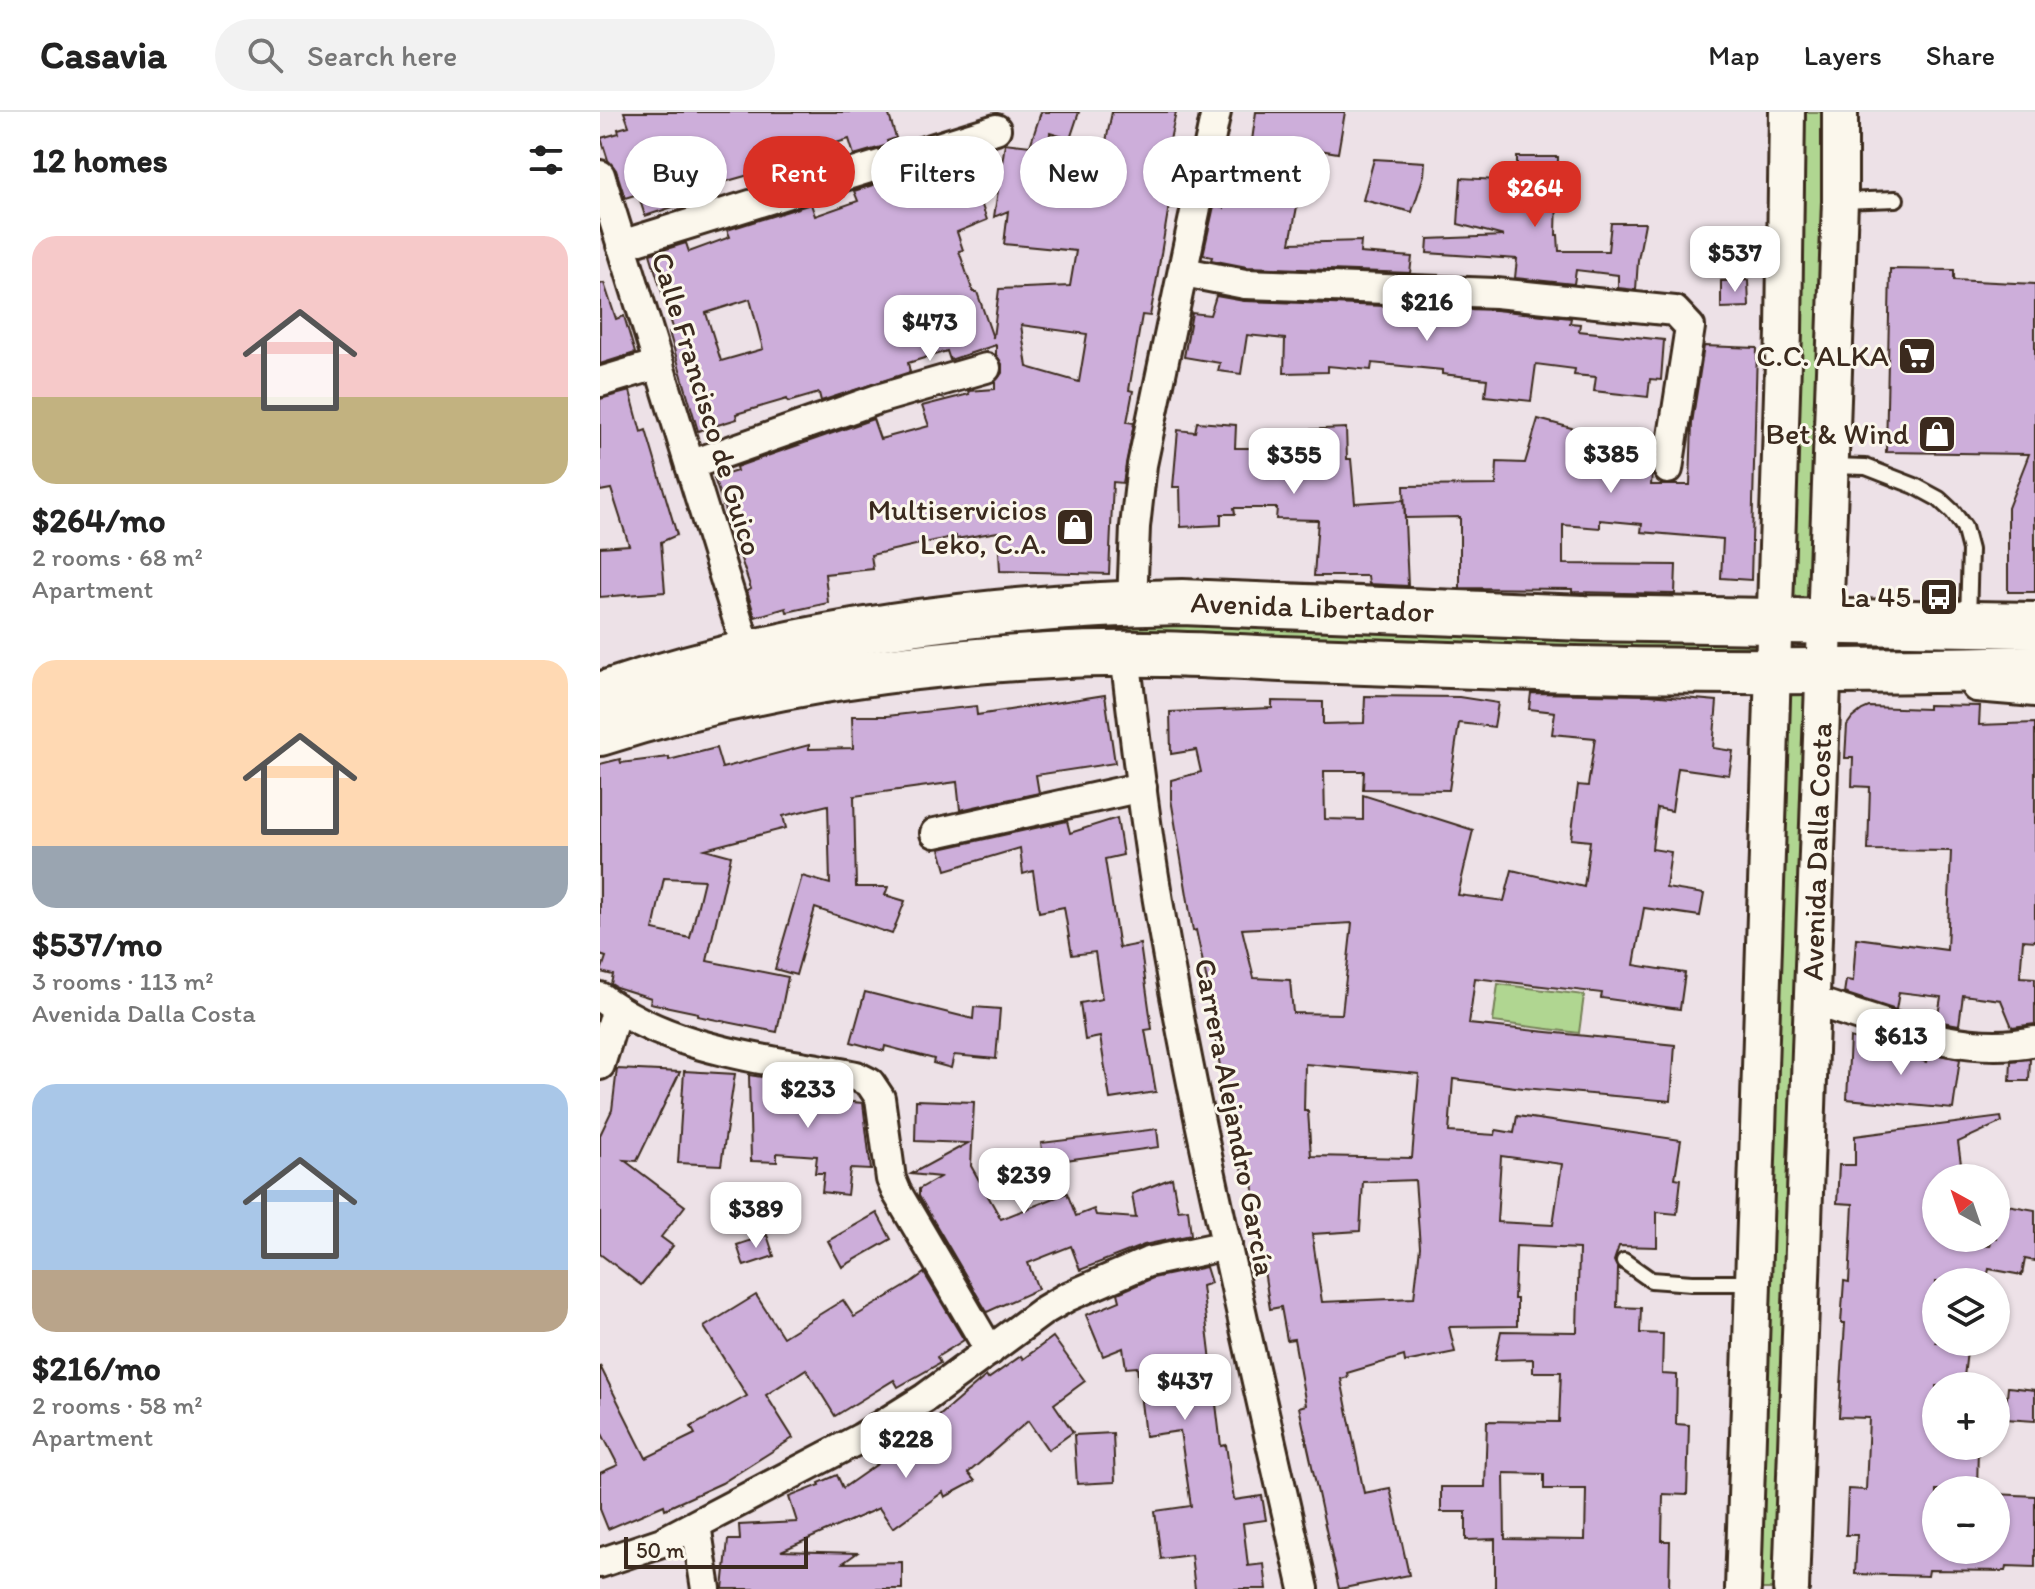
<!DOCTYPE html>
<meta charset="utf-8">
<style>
:root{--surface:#fff;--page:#f2f2f2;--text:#222;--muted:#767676;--line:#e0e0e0;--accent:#d93025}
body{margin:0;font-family:Itim,sans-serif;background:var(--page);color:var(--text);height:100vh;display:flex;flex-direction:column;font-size:30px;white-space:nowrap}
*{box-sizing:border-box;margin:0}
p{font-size:26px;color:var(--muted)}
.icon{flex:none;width:44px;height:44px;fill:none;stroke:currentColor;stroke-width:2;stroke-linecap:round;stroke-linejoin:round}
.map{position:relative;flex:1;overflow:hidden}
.panel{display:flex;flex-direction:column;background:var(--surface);width:600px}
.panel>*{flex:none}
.hud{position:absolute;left:24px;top:24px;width:760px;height:72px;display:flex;gap:16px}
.needle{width:52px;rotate:320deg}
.tools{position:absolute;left:1322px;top:1052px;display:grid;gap:16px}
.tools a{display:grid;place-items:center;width:88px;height:88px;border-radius:50%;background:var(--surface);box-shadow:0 2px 6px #0004;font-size:40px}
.scale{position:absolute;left:24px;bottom:20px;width:184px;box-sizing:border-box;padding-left:8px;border:4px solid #3b2a1e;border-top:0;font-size:22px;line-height:28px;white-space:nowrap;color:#3b2a1e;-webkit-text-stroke:6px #fbf7ec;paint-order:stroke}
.price{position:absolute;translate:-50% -68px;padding:0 18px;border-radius:16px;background:#fff;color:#222;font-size:26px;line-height:52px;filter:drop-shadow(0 2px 4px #0008)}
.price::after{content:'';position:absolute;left:50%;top:48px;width:24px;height:18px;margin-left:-12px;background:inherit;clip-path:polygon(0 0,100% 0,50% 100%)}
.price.selected{background:var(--accent);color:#fff}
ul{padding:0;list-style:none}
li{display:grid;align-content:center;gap:16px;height:424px;padding:0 32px}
li span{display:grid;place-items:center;height:248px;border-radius:24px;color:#555}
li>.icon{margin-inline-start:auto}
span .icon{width:144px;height:144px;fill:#fffc;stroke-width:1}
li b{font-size:34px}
h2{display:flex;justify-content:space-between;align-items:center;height:96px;padding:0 32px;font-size:34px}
.chip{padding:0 28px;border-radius:36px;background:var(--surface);box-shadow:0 2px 6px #0004;font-size:28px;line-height:72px}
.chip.selected{background:var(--accent);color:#fff}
header{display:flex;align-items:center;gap:48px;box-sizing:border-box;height:112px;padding:0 40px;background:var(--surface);border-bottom:2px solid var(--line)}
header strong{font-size:38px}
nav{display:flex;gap:44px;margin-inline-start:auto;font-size:28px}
.search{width:560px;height:72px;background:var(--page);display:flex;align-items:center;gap:20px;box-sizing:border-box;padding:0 28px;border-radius:44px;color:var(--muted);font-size:30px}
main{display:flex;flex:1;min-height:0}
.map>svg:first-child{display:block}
</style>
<header>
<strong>Casavia</strong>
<div class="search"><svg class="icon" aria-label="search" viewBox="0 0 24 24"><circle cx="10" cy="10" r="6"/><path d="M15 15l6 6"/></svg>Search here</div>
<nav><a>Map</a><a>Layers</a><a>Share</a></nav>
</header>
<main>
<section class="panel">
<h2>12 homes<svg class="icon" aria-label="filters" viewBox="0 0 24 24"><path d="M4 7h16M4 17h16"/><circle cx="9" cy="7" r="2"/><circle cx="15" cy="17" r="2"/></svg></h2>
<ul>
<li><span style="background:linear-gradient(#f6c9c9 65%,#c2b280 0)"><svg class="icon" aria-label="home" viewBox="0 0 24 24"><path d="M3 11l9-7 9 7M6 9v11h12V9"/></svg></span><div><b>$264/mo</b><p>2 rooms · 68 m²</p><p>Apartment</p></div></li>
<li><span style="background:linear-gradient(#ffd9b3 75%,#9aa5b1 0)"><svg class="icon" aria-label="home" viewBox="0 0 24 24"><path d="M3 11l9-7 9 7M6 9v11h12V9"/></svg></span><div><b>$537/mo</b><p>3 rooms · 113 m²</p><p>Avenida Dalla Costa</p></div></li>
<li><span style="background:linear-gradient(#a9c7e8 75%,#b9a48a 0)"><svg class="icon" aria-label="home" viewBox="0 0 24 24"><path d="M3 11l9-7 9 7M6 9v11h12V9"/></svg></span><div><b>$216/mo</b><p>2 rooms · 58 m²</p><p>Apartment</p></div></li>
</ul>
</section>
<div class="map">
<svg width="1435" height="1477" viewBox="0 0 1435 1477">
<rect width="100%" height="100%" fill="#ede1e7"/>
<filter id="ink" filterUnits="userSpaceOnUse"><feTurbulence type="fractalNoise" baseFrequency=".0125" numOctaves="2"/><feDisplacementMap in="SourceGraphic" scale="16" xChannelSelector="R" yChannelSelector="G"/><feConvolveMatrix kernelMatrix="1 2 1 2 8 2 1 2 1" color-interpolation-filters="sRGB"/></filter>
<g filter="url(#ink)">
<g fill="#b0d691" stroke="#768058" stroke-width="2" fill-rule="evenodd">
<path d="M1187 0H1240L1226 508 1435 513V580L1225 561 1191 1477H1143L1172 560 87 557 296 512 1173 508ZM1174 508H1226L1224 561 1172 560Z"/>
<path d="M898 872 984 883 979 921 893 910Z"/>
</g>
<g fill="#cdaeda" stroke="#3b2a1e" stroke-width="2" fill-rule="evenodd">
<path d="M24 0H288L296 26 287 29 288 33 254 43 249 27 204 41 208 55 201 57V59L180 66 177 55 117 72 77 84 79 93 45 104 38 82 25 86 16 58 8 48 1 26 19 21 18 17 29 14Z"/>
<path d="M441 0H479L470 27 450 21 447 64 497 73 512 0H576L563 61 574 63 557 166 550 204 542 203 529 278 533 279 527 310 534 311 523 371 513 370 509 462 400 459 398 420 356 427V424L271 443 273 457 225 462 228 491 187 500 186 496 155 505 147 479 151 477 114 366 137 359 136 355 273 307 280 327 329 314 322 294 369 282 368 279 395 277V270L402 261V252L396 243V233L350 248 347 239 308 251 310 260 221 289 219 281 188 290 187 287 136 302 137 307 98 319 69 220 74 219 50 142 86 131 89 140 130 125 127 118 211 92 215 104 258 89 254 79 298 65 299 69 335 55 340 70 370 59 387 108 357 120 363 138 359 139 373 180H377L393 226 399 177 470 174 476 139 404 132 408 99 394 105 405 31 430 34ZM150 187 163 237 121 249 106 201ZM421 213 487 222 479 270 427 255Z"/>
<path d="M656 0H745L738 41 683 32 675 69 701 74 690 131 761 129 760 141 812 145 810 161 647 155 611 148 612 145 603 143 614 94 624 96 631 61 647 64Z"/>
<path d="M917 45H958L956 123H958L959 139H1008L1011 111H1045L1038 148 1036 178 1018 176V163L976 158 974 172 915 166 917 147 827 141 828 127 904 124 858 112 861 66 917 69Z"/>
<path d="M774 47 825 50 824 63 812 100 763 88Z"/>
<path d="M1290 157 1354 158V168L1435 172V480H1408V396L1429 342 1286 340Z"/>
<path d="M1148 168 1149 195 1121 196V169Z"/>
<path d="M4 171 16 207 24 204 35 241 0 252V172Z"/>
<path d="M616 184 644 189 895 198 971 206 970 211 980 212 979 219 1064 228 1061 268 1050 267 1048 285 994 279 996 265 974 263 975 257 936 252 931 289 885 284 887 267 842 262V258L772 251 771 258 728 254V260L684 261 685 227 647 223 641 262 618 259 620 251 584 245 592 201 610 203Z"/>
<path d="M1104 234 1157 236 1151 468 1121 466 1123 427 1041 420 1042 412 1000 408V416L963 413V452L1076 453 1075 482 972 480V477L860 476V405L805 406 804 374 896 373 897 350 925 351 938 307 979 318 1055 324 1051 373H1090L1092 311Z"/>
<path d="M30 279 41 320 46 318 77 423 61 430 65 480 0 485V435L29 433 11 377 0 379V287Z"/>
<path d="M597 310 636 313 635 336H677L676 319 746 316 747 347H751L755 391 804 388 808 474 769 472 768 464H714L718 408 676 407 677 396H634L635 402H621V413L581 415 580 375H573L578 318 595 320Z"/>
<path d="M931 581 1049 583 1117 589 1113 636 1133 639 1129 663 1078 656 1072 699 1057 696 1052 737 1071 740 1066 776 1104 782 1100 804 1044 796 1034 853 1085 861 1080 897 1001 886 1002 881 875 866 869 912 1075 933 1071 989 923 976 853 967 849 1020 895 1023 896 1018 914 1021 917 1004 1081 1028 1075 1066 1081 1067 1077 1102 1057 1100V1135L1019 1134 1014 1149 1018 1157 1017 1195 1041 1196 1040 1221 1063 1222 1062 1262 1077 1263 1076 1312 1089 1313 1087 1383 1063 1382 1062 1429H1070L1069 1477H895V1427L866 1428V1400H841V1375H885L887 1309 959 1310 961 1260H933V1247L895 1248 901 1219 977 1220 979 1137 916 1134 914 1187H917V1214L849 1215 855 1240 805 1250 804 1244 747 1261 748 1265 741 1267 764 1381 790 1376 809 1463 739 1477 699 1295 706 1293 694 1227 687 1228 681 1195 670 1197 659 1126H657L653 1065H643L642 1052H637L612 908 615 907 596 818 593 819 571 687V668L601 660 596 638 571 642 570 600 672 596V589L723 590V612L764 611 765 584 859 585 898 591 894 615 859 611 849 678 763 677 764 659H724L725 707 763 708V683L873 718 858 783 904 789 912 758 984 775 990 729 971 727 978 673 988 674 995 626 952 622 955 600 929 597ZM752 811 742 902 693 901 690 868 654 866 642 817ZM705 952 819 962 812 1046 711 1044 708 999H704ZM901 1044 962 1052 953 1113 897 1110ZM815 1068 820 1135 814 1186 722 1190 712 1122 760 1119 763 1070ZM904 1361 944 1362V1377H986L985 1428 905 1427Z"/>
<path d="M505 583 515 651 436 663 439 681 360 698 357 670 254 684 256 775H288L285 783 305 789 292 822 215 796 196 863 175 857 202 764 230 772 228 693 183 704 186 716 105 737 131 744 107 849 188 865 177 920 97 904 98 901 50 891 51 886 16 875 11 872 13 863 1 860 6 845 0 843V652L20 647 21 651 69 645V648L116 636 122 656 209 633V637L253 636 252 604H287L376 594 377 603ZM64 766 104 768 90 826 53 818Z"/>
<path d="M1328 593 1380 594 1379 613 1435 611V829L1423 828 1420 865 1435 866V912L1412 915 1401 888 1363 883 1359 913 1337 909 1341 885 1299 880 1296 898 1244 881 1246 868 1253 869 1256 826 1347 838 1351 739 1268 738 1270 675 1252 674 1253 646H1245L1247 613 1252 606 1262 598 1269 595 1328 597Z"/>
<path d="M517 706 523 743 505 747 519 836 540 832 552 917 545 918 556 980 510 987 500 925 485 928 480 891 502 887 495 840 472 843 464 795 439 800 433 759 423 762 420 736 346 758 340 737 467 709 470 721Z"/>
<path d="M265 880 373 907 374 895 400 897 396 947 354 943 351 956 333 951 334 947 285 934 284 939 251 930Z"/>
<path d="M1250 926 1326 950 1328 941 1360 947 1353 997 1247 987Z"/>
<path d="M1430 947 1429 969H1410L1411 949Z"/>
<path d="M17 957 80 960 37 1049 24 1048 85 1094 61 1125 73 1134 41 1173 0 1142V1023L12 998Z"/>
<path d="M84 959 135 962 121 1053 78 1051Z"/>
<path d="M149 963 182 968V972L220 975 219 987 263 991 271 1058 250 1057 247 1083 222 1080 224 1061H215L217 1044 177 1041V1050L151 1049Z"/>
<path d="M316 988 374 990 371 1054 401 1107 467 1081 476 1104 494 1097 496 1103 536 1106 532 1082 572 1066 578 1098 588 1097 591 1123 544 1133 480 1158 471 1134 428 1151 438 1177 387 1200 319 1084V1077L340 1065 311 1062 368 1031 315 1029Z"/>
<path d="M1401 1005 1402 1010 1358 1030 1363 1066H1336V1126H1346L1345 1131 1390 1134 1392 1126H1396V1091L1435 1098V1149L1425 1147 1422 1163 1389 1157 1386 1170H1336V1230H1368L1363 1274H1336V1334H1378L1377 1378H1336V1438H1396V1382L1435 1384V1455L1407 1454 1406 1459 1329 1458 1328 1464 1255 1462 1257 1423H1246L1248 1377 1266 1378 1269 1306 1239 1305 1245 1211H1241L1244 1169 1249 1170 1253 1092 1237 1091 1239 1053H1255V1024Z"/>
<path d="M557 1017 559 1035 444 1051 441 1031Z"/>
<path d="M277 1101 291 1127 242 1155 228 1129Z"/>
<path d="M167 1123 174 1144 144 1154 137 1133Z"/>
<path d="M606 1155 611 1171 602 1174 621 1334 626 1333 634 1388 662 1384 666 1408 643 1411 648 1454 664 1452 667 1477H595L591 1443 561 1447 555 1399 591 1394 580 1319 545 1324 537 1255 526 1256 523 1236 503 1244 486 1203 520 1189 518 1181 553 1166Z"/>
<path d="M324 1161 364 1228 337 1245 340 1251 298 1275 294 1268 235 1304 206 1257 166 1283 193 1326 122 1371 65 1397 64 1393 8 1417 0 1397V1361L18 1353 0 1318V1254L46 1346 95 1322 91 1315 147 1284 104 1215 156 1183 183 1225 243 1188 254 1205 306 1174Z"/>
<path d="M453 1225 485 1269 454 1292 473 1320 448 1338 428 1309 368 1361 375 1369 345 1385 343 1380 293 1416 279 1396 181 1439 257 1441 243 1451 302 1450V1477H123L128 1428H140L139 1413 197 1410 189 1385 220 1373 219 1371 237 1363 243 1376 339 1309 337 1306 386 1264 388 1267 421 1244 423 1247Z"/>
<path d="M1408 1275 1435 1278V1309L1405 1307Z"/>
<path d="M513 1321 515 1370 477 1372 474 1323Z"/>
</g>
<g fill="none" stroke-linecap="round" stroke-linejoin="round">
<defs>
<g id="service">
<path d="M1241 89 1296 87"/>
<path d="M1231 354 1266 355 1315 374 1339 387 1353 400 1364 415 1370 438 1368 507"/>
<path d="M1024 1149 1051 1168 1092 1171H1153"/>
</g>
<g id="minor">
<path d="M0 63 148 541"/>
<path d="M21 133 396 17"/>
<path d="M584 160 645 172 896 181 1075 199 1090 215 1068 357"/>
<path d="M0 270 59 252"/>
<path d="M90 353 278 287 386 256"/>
<path d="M532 491 535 415 542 353 616 0"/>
<path d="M525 543C535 625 544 707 558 789 597 1020 653 1248 704 1477"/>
<path d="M1376 575 1435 580"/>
<path d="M335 721 542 675"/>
<path d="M0 885C73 940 169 947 256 964L270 971 280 986 291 1067 296 1079 390 1239"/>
<path d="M1212 889C1284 910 1360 945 1435 929"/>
<path d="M0 953 17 897"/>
<path d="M96 1413 106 1477"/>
<path d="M0 1451 62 1430 261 1326 325 1286 443 1199 467 1185 548 1150 627 1133"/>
</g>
<g id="tertiary">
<path d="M1143 1477 1184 220 1187 0"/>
<path id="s1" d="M1191 1477 1240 89V0"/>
</g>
<g id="primary">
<path id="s2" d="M0 583C188 520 385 494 582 490L984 506 1435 513"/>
<path d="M0 621C145 575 298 552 449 544 526 539 604 543 681 547 756 550 831 552 906 555 1082 561 1258 560 1435 556"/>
</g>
</defs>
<use href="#service" stroke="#3b2a1e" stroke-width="20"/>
<use href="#minor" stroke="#3b2a1e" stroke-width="34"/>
<use href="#tertiary" stroke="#3b2a1e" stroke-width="40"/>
<use href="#primary" stroke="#3b2a1e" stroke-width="50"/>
<use href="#service" stroke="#fbf7ec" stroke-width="14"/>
<use href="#minor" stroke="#fbf7ec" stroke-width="28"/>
<use href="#tertiary" stroke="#fbf7ec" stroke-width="34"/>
<use href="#primary" stroke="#fbf7ec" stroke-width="44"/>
</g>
</g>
<defs>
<symbol id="supermarket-square" viewBox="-11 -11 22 22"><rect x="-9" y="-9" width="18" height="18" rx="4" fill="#3b2a1e" stroke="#fbf7ec"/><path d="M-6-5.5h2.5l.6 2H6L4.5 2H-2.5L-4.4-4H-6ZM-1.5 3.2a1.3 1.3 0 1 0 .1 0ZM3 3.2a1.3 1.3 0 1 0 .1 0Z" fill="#fff"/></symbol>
<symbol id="shop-square" viewBox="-11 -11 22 22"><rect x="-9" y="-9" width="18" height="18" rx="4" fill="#3b2a1e" stroke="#fbf7ec"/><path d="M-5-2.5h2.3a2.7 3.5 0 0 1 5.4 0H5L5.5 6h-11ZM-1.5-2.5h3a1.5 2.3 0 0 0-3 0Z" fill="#fff"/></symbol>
<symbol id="bus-square" viewBox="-11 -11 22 22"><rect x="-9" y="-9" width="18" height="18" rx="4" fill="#3b2a1e" stroke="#fbf7ec"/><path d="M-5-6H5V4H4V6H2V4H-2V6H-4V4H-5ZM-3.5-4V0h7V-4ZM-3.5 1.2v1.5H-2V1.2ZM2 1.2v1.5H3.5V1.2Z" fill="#fff"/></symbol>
</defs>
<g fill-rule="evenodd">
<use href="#supermarket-square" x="1295" y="222" width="44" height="44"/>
<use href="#shop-square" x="1315" y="300" width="44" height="44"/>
<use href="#shop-square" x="453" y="393" width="44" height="44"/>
<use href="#bus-square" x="1317" y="463" width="44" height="44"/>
</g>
<g text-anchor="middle" stroke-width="6" stroke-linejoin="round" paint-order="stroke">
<g font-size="30" fill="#3b2a1e" stroke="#fbf7ec" text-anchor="end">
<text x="1289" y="254">C.C. ALKA</text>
<text x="1309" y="332">Bet &amp; Wind</text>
<text x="447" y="408">Multiservicios<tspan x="447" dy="34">Leko, C.A.</tspan></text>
<text x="1311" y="495">La 45</text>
</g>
<g font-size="30" fill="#3b2a1e" stroke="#fbf7ec">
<text transform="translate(107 292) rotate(73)" y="10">Calle Francisco de Guico</text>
<text dy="10" stroke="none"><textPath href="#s2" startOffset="722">Avenida Libertador</textPath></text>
<text dy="10" stroke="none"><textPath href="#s1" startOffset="738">Avenida Dalla Costa</textPath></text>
<text transform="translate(635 1005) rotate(79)" y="10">Carrera Alejandro García</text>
</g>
</g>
</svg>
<div class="tools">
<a><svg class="needle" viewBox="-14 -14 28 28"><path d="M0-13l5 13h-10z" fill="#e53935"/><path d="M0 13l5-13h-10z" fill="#767676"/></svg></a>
<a><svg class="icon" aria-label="layers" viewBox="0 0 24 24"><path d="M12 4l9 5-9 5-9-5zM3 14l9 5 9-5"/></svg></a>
<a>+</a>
<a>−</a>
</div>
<div class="scale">50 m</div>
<b class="price selected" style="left:935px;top:117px">$264</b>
<b class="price" style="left:1135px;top:182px">$537</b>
<b class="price" style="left:827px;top:231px">$216</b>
<b class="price" style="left:330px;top:251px">$473</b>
<b class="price" style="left:1011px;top:383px">$385</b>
<b class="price" style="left:694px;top:384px">$355</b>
<b class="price" style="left:1301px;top:965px">$613</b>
<b class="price" style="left:208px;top:1018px">$233</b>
<b class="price" style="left:424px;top:1104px">$239</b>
<b class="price" style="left:156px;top:1138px">$389</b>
<b class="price" style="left:585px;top:1310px">$437</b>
<b class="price" style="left:306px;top:1368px">$228</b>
<div class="hud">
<a class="chip">Buy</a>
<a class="chip selected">Rent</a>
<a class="chip">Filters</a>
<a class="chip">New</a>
<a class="chip">Apartment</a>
</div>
</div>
</main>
